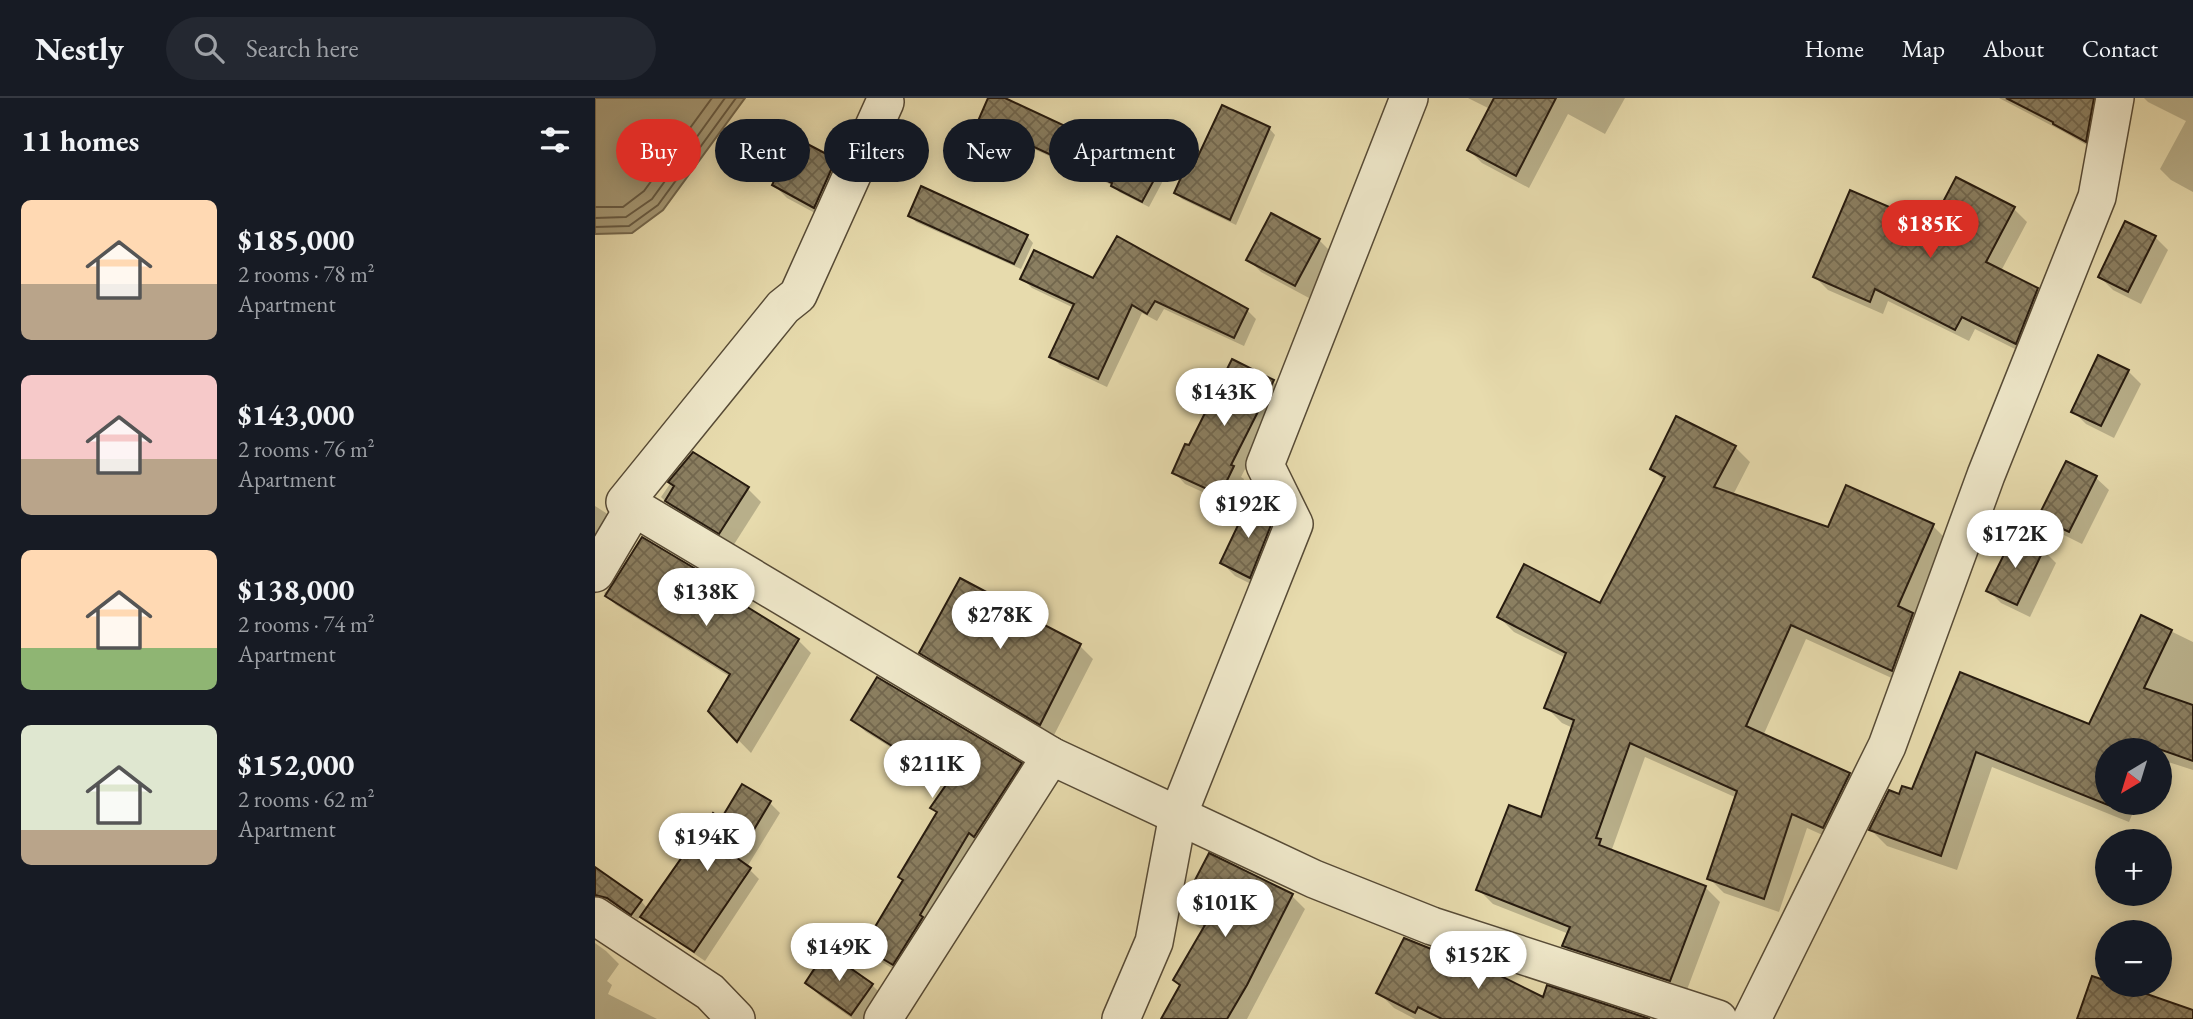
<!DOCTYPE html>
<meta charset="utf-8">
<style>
:root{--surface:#171b24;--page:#242831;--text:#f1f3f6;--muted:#9ea1a6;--line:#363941;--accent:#d93025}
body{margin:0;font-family:"EB Garamond",serif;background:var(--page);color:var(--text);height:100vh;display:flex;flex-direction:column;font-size:26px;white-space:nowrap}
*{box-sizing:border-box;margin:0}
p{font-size:23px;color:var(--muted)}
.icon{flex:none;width:38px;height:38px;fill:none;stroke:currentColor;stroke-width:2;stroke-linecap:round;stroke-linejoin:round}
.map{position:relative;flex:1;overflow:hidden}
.side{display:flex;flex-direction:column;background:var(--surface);width:595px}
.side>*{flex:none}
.top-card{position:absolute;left:21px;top:21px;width:665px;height:63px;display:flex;gap:14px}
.needle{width:46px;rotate:218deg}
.tools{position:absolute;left:1500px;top:640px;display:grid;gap:14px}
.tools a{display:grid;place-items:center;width:77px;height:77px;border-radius:50%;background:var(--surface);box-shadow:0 4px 18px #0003;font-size:35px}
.price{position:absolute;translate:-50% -60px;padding:0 16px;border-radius:24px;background:#fff;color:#222;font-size:23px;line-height:46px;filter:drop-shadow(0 2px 4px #0008)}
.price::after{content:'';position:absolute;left:50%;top:42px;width:21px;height:16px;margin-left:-10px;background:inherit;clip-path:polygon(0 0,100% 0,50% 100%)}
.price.current{background:var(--accent);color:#fff}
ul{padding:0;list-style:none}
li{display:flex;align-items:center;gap:21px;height:175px;padding:0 21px}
li span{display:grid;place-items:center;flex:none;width:196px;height:140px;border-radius:10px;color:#555}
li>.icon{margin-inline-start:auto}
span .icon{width:84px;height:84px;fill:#fffc;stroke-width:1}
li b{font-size:30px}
h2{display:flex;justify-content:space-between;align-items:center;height:84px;padding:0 21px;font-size:30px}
.pill{padding:0 24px;border-radius:32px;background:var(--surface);box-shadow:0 4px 18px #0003;font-size:24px;line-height:63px}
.pill.current{background:var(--accent);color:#fff}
header{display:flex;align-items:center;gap:42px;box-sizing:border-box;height:98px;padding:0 35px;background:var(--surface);border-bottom:2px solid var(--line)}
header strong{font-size:33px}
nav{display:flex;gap:38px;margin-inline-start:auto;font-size:24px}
.search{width:490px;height:63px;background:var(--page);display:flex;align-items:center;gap:18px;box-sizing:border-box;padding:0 24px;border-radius:38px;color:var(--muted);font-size:26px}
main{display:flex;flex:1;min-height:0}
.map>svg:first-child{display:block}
</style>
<header>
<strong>Nestly</strong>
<div class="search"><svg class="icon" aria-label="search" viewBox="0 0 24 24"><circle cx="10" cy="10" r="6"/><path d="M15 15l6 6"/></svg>Search here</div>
<nav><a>Home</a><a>Map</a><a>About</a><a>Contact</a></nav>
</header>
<main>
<section class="side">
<h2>11 homes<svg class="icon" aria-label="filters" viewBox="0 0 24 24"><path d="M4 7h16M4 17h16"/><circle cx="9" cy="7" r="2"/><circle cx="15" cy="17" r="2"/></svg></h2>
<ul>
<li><span style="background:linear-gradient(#ffd9b3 60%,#b9a48a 0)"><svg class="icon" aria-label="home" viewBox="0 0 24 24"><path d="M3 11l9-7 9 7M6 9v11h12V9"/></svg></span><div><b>$185,000</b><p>2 rooms · 78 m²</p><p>Apartment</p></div></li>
<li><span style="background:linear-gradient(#f6c9c9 60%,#b9a48a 0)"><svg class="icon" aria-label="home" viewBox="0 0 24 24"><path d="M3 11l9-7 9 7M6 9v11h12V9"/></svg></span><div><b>$143,000</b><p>2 rooms · 76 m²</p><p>Apartment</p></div></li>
<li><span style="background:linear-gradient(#ffd9b3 70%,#8fb573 0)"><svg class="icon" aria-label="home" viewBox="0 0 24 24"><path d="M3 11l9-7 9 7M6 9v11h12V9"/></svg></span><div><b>$138,000</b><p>2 rooms · 74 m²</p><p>Apartment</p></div></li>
<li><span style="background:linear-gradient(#dfe7d0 75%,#b9a48a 0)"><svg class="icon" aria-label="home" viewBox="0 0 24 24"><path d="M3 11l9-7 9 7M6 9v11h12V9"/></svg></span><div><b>$152,000</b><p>2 rooms · 62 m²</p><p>Apartment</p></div></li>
</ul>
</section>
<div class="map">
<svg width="1598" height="921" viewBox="0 0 1598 921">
<defs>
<pattern id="building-cross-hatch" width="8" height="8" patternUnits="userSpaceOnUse" patternTransform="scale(1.75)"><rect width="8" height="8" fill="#8b7f61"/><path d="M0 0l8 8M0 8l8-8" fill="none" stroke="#72674e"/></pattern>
</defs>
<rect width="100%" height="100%" fill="#e7dbad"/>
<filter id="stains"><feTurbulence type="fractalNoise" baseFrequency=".00286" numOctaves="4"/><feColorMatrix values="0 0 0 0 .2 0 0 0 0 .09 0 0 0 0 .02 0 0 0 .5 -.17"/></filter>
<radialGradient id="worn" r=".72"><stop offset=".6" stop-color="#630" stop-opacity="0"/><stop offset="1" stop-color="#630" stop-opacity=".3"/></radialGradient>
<path fill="#a69a77" stroke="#73674d" stroke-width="2" d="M0 0H150L68 112 37 135 0 136Z"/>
<g fill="#0003">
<path d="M395 0H406L563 72 570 79 554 109 524 94 519 88 391 29 385 22Z"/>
<path d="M873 0H1030L1010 36 973 16 934 90 887 65 874 52 895 11Z"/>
<path d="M1404 0H1513L1502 53 1467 33Z"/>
<path d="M1549 0H1598V94L1576 82 1565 71 1591 23 1553 4Z"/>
<path d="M674 30 680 37 641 127 587 101 581 95 599 72Z"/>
<path d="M240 63 253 76 233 122 192 100 179 87Z"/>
<path d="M1419 111 1432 124 1406 173 1442 192 1455 205 1434 258 1380 231 1374 243 1293 203 1288 216 1233 192 1220 179 1337 129Z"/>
<path d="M315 117 432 138 438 145 426 171 321 124Z"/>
<path d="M1560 139 1573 152 1546 206 1518 192 1505 179Z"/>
<path d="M724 142 737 155 714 200 666 174 653 161Z"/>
<path d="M428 181 499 182 652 212 661 221 649 248 569 211 562 223 547 215 512 289 465 267 456 258 479 210 437 190Z"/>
<path d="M1533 273 1546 286 1519 340 1491 326 1478 313Z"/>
<path d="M678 284 689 295 646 379 649 381 636 407 590 386 579 374 594 350Z"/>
<path d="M1140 349 1155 364 1138 397 1234 431 1338 428 1353 443 1319 518 1332 531 1312 587 1211 541 1168 638 1254 676 1269 691 1243 744 1212 730 1184 814 1129 795 1114 780 1142 700 1050 659 1016 754 1110 789 1125 804 1090 897 984 863 969 848 974 836 898 806 883 791 947 721 978 630 967 625 952 610 971 560 919 534 904 519 1006 507 1070 384 1057 371Z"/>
<path d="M1500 379 1514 392 1487 446 1459 432 1446 419Z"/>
<path d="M77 383 153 391 166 404 138 448 79 412 66 399Z"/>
<path d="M0 408 11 415 32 437 3 486 0 497Z"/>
<path d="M666 409 679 423 688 441 668 492 640 478 627 465Z"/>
<path d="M1448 452 1461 465 1435 519 1406 505 1393 492Z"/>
<path d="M366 482 398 500 404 506 485 548 498 561 458 639 340 568 326 555Z"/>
<path d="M19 487 130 490 143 503 142 505 203 542 216 555 156 655 115 613 135 579 21 507 9 495Z"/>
<path d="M1547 519 1598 544V672L1564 661V653H1512V705H1542L1534 724 1397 669 1362 772 1292 748 1276 732 1305 699 1318 694 1366 576 1494 628Z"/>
<path d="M258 622 426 666 438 679 310 878 282 861 270 848 310 783 343 715 338 710 353 687 310 662 303 654 271 634Z"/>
<path d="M148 689 175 705 185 715 152 769 164 781 110 863 58 828 46 817 43 822 19 806 0 801V794L46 803 53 811 127 724Z"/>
<path d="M697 798 710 811 652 921H568L586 889 580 882 609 832 601 828 588 814Z"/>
<path d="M0 845 11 853 24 866 12 883 17 887 13 896 62 921H0Z"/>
<path d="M212 885 277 887 290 900 276 921H258L225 898Z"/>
<path d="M784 895 949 901 1050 921H820L799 910Z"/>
</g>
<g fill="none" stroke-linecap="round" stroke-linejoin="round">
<g stroke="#665a43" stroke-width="2">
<path d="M0 109H28L49 93 117 0"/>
<path d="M0 120 31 119 57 101 130 0"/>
<path d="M0 129 34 128 63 107 141 0"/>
</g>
</g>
<g fill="url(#building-cross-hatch)" stroke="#271b0f" stroke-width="2">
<path d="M393 0H410L532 57 533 55 565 71 547 104 516 88 517 85 383 23Z"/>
<path d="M899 0H961L921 78 872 52Z"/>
<path d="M1411 0H1499L1491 44 1458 26V24Z"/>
<path d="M627 7 675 29 635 122 579 95 592 66 598 69Z"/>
<path d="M201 40 241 61 219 110 177 87Z"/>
<path d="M1361 79 1420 109 1391 164 1443 190 1421 246 1367 219 1360 232 1280 191 1275 204 1218 179 1255 92 1336 127Z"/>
<path d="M326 88 433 137 419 166 313 118Z"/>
<path d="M676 115 725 141 700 188 651 162Z"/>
<path d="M1530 123 1561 138 1533 194 1503 179Z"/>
<path d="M522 138 653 211 639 240 560 203 552 216 537 207 503 281 454 259 479 206 425 181 439 152 498 180Z"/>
<path d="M1503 257 1534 272 1506 328 1476 314Z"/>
<path d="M637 261 679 282 636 367 639 368 625 397 577 375 590 346 594 347Z"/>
<path d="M1081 318 1141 348 1119 389 1233 429 1251 387 1339 426 1303 508 1318 515 1297 573 1196 527 1151 628 1255 675 1228 730 1197 716 1169 801 1112 781 1142 693 1035 645 1001 740 1006 741 1004 747 1111 788 1075 883 967 848 975 829 881 792 914 707 946 719 979 622 949 610 971 555 902 519 929 466 1005 505 1070 379 1055 371Z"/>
<path d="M98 354 154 389 124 436 70 403 79 388 73 384Z"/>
<path d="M1471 363 1502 378 1474 434 1443 419Z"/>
<path d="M655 402 667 408 676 427 655 480 625 465Z"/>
<path d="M1419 436 1449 451 1422 507 1391 493Z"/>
<path d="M47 439 131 489 128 494 204 541 142 644 113 613 135 576 10 498Z"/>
<path d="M365 480 399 498 398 500 486 546 445 627 324 555Z"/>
<path d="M1546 517 1577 532 1549 590 1598 607V663L1544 644 1541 653H1512V705H1520L1518 709 1381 654 1346 758 1274 732 1294 692 1304 696 1307 688 1317 691 1365 574 1494 626Z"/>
<path d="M282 579 427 665 379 739 374 735 325 817 328 819 298 867 268 849 308 782 303 779 342 714 335 710 353 684 296 650 297 648 256 622Z"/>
<path d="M147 686 176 703 142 760 156 770 99 854 45 819 118 715 126 721Z"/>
<path d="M614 755 698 796 652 887 632 921H566L585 887 578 882 610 827 586 815 587 807Z"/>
<path d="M0 769 47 802 36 817 12 800 0 797Z"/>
<path d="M809 840 856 859 857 857 878 864 948 899 952 887 1055 921H847L823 909 820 915 781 895Z"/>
<path d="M231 853 278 886 256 917 210 885Z"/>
<path d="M1497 878 1512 883V887H1526L1598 912V921H1482Z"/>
</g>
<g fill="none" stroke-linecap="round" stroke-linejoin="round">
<defs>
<g id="minor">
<path d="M290 4 203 197 188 209 30 404 456 658 719 781 837 828 1123 921"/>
<path d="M0 475 39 409"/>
<path d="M0 818 115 894 141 921"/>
<path d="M288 921 456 658"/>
<path d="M526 921 559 844 583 717 699 426 670 367 814 0"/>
<path d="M1157 921 1292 648 1391 377 1502 99 1520 0"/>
</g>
</defs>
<use href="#minor" stroke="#574b36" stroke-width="40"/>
<use href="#minor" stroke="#efe8ca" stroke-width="37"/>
</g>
<rect width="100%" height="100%" filter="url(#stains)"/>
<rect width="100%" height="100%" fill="url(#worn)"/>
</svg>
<div class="tools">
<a><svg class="needle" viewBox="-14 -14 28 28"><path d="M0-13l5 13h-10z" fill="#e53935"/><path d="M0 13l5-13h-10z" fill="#9ea1a6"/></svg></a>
<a>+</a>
<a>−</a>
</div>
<b class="price current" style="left:1335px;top:162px">$185K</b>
<b class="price" style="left:629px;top:330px">$143K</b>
<b class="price" style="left:653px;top:442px">$192K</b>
<b class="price" style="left:1420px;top:472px">$172K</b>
<b class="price" style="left:111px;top:530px">$138K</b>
<b class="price" style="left:405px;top:553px">$278K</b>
<b class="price" style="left:337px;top:702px">$211K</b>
<b class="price" style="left:112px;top:775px">$194K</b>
<b class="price" style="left:630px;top:841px">$101K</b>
<b class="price" style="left:244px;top:885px">$149K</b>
<b class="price" style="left:883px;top:893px">$152K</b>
<div class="top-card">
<a class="pill current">Buy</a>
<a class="pill">Rent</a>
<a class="pill">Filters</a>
<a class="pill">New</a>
<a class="pill">Apartment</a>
</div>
</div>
</main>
